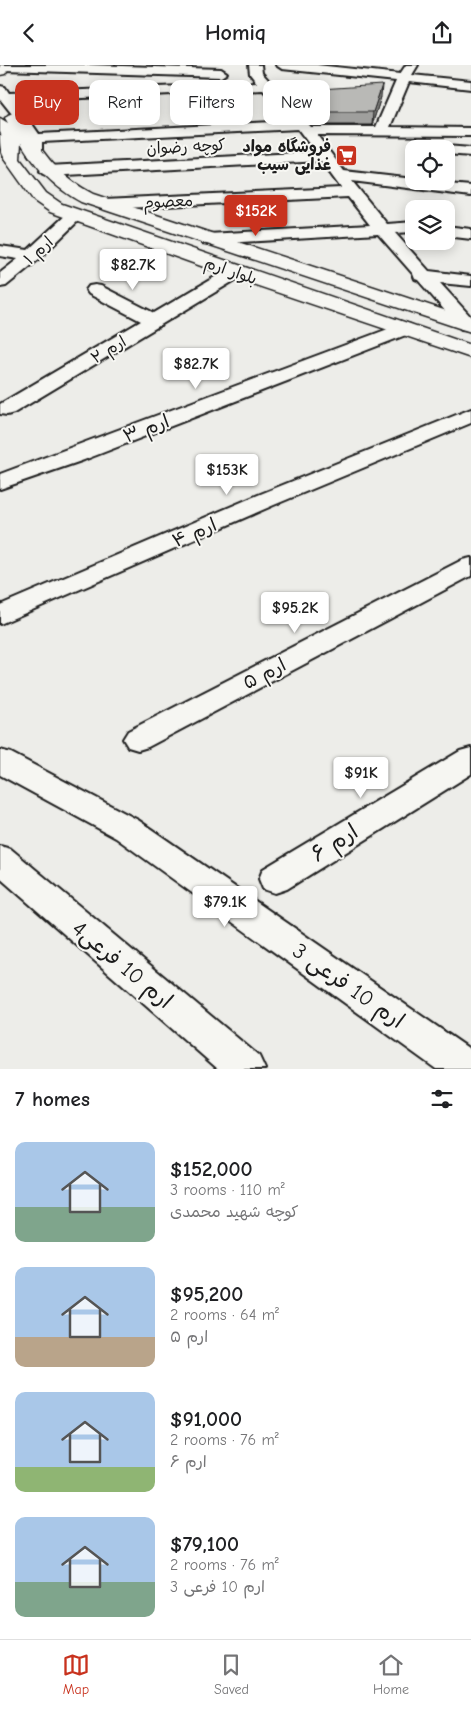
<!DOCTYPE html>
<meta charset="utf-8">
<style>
:root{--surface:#fff;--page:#f6f6f6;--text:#202124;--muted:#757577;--line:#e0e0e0;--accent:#c8321e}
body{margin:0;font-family:"Comic Neue","Playpen Sans Arabic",sans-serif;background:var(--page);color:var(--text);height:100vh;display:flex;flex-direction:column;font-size:19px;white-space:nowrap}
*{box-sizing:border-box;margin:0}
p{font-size:16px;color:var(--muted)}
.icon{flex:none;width:28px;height:28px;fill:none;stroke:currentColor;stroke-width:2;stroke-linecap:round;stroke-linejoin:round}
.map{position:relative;height:1004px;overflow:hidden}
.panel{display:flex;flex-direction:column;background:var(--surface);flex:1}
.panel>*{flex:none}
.top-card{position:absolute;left:15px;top:15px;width:441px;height:45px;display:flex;gap:10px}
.controls{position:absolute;left:405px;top:75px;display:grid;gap:10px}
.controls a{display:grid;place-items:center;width:50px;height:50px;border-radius:10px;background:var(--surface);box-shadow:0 2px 12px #0003;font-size:25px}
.price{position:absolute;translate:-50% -42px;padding:0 11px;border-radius:5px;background:#fff;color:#222;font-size:16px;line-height:32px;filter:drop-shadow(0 1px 2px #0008)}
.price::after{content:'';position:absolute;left:50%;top:30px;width:15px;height:11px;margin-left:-8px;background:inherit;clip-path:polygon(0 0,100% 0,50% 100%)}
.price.on{background:var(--accent);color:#fff}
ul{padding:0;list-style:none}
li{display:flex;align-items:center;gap:15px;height:125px;padding:0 15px}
li span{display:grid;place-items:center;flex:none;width:140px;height:100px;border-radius:10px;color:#555}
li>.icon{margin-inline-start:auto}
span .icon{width:60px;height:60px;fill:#fffc;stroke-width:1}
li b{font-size:21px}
h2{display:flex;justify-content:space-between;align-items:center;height:60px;padding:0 15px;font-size:21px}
.tag{padding:0 18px;border-radius:10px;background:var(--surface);box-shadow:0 2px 12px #0003;font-size:18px;line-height:45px}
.tag.on{background:var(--accent);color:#fff}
header{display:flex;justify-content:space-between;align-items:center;height:65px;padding:0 15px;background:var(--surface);font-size:22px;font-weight:600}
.menu{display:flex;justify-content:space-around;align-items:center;height:70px;border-top:1px solid var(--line);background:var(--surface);font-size:14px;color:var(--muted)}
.menu a{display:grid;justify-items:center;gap:2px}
.menu .on{color:var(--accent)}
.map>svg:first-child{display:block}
</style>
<header><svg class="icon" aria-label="back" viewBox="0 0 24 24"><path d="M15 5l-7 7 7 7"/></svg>Homiq<svg class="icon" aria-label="share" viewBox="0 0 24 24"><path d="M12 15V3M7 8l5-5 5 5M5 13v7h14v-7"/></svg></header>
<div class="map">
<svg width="471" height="1004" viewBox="0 0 471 1004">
<rect width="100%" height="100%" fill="#edede9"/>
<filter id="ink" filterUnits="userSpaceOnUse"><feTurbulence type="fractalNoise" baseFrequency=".02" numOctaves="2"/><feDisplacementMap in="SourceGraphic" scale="10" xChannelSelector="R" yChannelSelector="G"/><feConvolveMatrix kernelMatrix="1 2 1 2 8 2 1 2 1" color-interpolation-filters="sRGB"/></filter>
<g filter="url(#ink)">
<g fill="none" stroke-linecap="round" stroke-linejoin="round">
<defs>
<g id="minor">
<path d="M0 0H89L221 4 227 8 221 12 4 5 0 4Z"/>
<path d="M249 0H261L262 8 311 62H376L396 16 282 4 276 0H317L400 9 406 0H418L412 10 471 16V24L409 17 390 62 471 63V71L317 70 344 106 414 114V116L471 121V131L352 116 387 159 414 157V167L395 168 429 206 471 211V221L440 218 471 252V265L461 264 418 215 415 214 413 209 378 169 208 179 202 178 200 174 202 170 208 169 370 160 348 132 104 144 98 142 96 139 98 136 104 134 341 123 321 96 48 111 43 109 40 106 43 103 48 101 315 87 298 64 42 77V89L40 92H30L28 89V73L16 54 0 34V21L5 22 9 28 257 18 250 9ZM263 25 291 56 39 69 16 36Z"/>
<path d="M0 70 5 71 7 74 19 94 17 97H7C0 87 0 81 0 70Z"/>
<path d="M446 81 471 83V91L446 89V84H440Z"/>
<path d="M74 146 80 148 82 151 80 154 38 195 6 221 0 222V208L18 194 0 191V181L28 185 68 148Z"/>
<path d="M446 161 471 164V174L446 171Z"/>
<path d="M236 202 242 203 245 207 242 211 14 348 7 350 0 349V339L141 256 89 229 86 225 89 221 95 220 101 221 154 248 230 203Z"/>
<path d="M404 258 411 260 414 264 411 268 84 395 0 424V409Z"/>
<path d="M471 344V358L274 440 0 559V540L258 430Z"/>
<path d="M471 493V511L148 682 138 685 128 682 123 674 128 666 462 495Z"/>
<path d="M471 683V709L287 824 275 828 263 824 259 814 263 804 460 686Z"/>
<path d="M0 685 11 688 138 755 471 985V1004H436L116 773 0 710Z"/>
<path d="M0 781 11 784 259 991 265 1004H218L0 813Z"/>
</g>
<g id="major">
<path d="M0 0H11L5 9 0 10Z"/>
<path d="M13 48 18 50C43 86 53 108 93 129L471 254V267L81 137C54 122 37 104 21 78L20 94 46 128 62 139 471 280V293L229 211 50 147 34 136 4 94 5 78 0 67V53L8 58 5 53 8 50Z"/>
</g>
</defs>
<use href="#minor" stroke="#1c1c1c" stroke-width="4"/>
<use href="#major" stroke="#1c1c1c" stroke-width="3"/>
<use href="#minor" fill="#f6f6f2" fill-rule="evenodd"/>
<use href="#major" fill="#f6f6f2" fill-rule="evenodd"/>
</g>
<path fill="#9f9f9d" stroke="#1c1c1c" d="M304 25 381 32 372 60H326L304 38Z"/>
<path fill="#82827f" stroke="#1c1c1c" d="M382 20 381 32 372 60 373 47Z"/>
<path fill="#b9b9b6" stroke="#1c1c1c" d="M382 20 373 47H326L304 25Z"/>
</g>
<defs>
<symbol id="supermarket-square" viewBox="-11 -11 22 22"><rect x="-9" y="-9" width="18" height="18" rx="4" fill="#c8321e" stroke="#f6f6f2"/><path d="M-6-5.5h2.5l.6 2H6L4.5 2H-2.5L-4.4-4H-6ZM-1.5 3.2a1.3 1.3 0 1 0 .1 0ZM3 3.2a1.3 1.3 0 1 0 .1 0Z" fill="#fff"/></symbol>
</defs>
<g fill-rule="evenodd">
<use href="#supermarket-square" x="334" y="78" width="25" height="25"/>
</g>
<g text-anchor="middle" stroke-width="4" stroke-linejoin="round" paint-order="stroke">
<g font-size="16" fill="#1c1c1c" stroke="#f6f6f2">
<text transform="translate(186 81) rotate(-3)" y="6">کوچه رضوان</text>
<text transform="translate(168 136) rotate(-3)" y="6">معصوم</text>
<text transform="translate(38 185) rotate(-42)" y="6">ارم ۱</text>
<text transform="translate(231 205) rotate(19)" y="6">بلوار ارم</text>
<text transform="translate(108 284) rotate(-31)" y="6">ارم ۲</text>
</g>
<g font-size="16" font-weight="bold" fill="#1c1c1c" stroke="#f6f6f2" text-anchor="end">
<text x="331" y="87">فروشگاه مواد<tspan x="331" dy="18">غذایی سیب</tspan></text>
</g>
<g font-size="19" fill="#1c1c1c" stroke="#f6f6f2">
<text transform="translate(146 363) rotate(-21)" y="7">ارم ۳</text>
<text transform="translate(194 467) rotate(-23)" y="7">ارم ۴</text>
<text transform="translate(264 608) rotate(-27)" y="7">ارم ۵</text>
</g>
<g font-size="22" fill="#1c1c1c" stroke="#f6f6f2">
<text transform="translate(334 777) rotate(-32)" y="8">ارم ۶</text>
<text transform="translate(123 899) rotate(40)" y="8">ارم 10 فرعی4</text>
<text transform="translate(349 920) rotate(35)" y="8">ارم 10 فرعی 3</text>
</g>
</g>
</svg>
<div class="controls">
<a><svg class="icon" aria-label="locate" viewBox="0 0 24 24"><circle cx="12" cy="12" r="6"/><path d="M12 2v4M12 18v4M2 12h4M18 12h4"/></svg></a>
<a><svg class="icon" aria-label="layers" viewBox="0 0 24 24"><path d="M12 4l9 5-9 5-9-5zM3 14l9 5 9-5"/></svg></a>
</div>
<b class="price on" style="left:256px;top:172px">$152K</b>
<b class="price" style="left:133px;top:226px">$82.7K</b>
<b class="price" style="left:196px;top:325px">$82.7K</b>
<b class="price" style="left:227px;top:431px">$153K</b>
<b class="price" style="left:295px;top:569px">$95.2K</b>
<b class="price" style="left:361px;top:734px">$91K</b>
<b class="price" style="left:225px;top:863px">$79.1K</b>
<div class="top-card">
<a class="tag on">Buy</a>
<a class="tag">Rent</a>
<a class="tag">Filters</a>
<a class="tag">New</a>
</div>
</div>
<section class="panel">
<h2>7 homes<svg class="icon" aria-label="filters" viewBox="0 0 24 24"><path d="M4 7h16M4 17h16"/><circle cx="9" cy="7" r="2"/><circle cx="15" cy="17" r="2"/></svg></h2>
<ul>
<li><span style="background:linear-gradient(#a9c7e8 65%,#7fa58c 0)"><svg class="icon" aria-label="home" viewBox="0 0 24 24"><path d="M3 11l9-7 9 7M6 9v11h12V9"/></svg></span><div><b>$152,000</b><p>3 rooms · 110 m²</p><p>کوچه شهید محمدی</p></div></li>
<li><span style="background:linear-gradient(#a9c7e8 70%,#b9a48a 0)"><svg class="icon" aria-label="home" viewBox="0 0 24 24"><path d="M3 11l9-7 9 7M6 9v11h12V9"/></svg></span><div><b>$95,200</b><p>2 rooms · 64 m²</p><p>ارم ۵</p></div></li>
<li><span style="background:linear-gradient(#a9c7e8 75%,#8fb573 0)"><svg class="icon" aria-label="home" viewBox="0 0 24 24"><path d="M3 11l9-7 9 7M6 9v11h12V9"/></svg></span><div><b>$91,000</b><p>2 rooms · 76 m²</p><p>ارم ۶</p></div></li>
<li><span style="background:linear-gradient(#a9c7e8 65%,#7fa58c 0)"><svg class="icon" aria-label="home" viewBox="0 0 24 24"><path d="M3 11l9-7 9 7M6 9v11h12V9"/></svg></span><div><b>$79,100</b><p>2 rooms · 76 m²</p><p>ارم 10 فرعی 3</p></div></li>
</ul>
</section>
<nav class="menu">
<a class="on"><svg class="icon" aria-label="map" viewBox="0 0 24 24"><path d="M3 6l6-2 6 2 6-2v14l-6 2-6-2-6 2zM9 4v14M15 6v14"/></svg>Map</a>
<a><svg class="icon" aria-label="saved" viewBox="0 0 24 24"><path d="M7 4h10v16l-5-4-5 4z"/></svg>Saved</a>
<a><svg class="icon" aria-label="home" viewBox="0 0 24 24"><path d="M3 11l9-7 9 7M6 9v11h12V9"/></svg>Home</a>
</nav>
